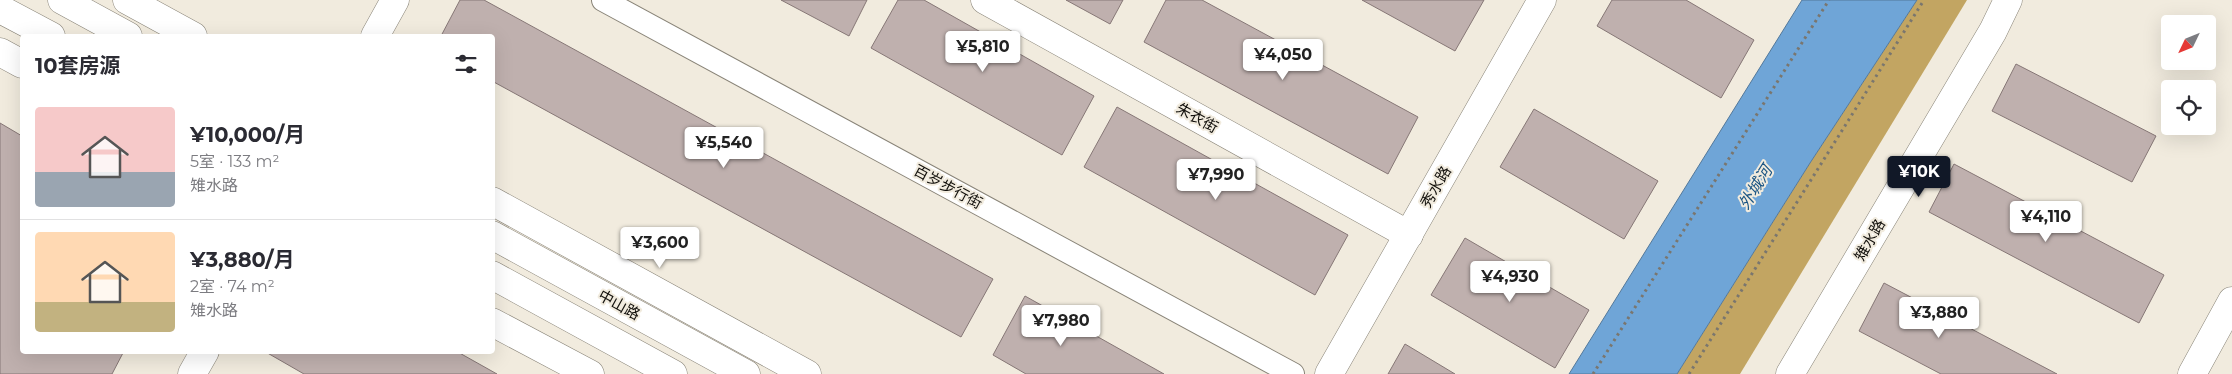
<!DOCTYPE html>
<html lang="zh">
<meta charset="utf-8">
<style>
:root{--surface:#fff;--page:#f7f7f7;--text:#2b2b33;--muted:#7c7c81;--line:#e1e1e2;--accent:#111827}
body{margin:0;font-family:Montserrat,"Noto Sans SC",sans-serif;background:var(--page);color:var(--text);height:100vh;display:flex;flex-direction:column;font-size:19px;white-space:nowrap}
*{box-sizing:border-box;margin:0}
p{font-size:16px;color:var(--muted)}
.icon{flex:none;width:28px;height:28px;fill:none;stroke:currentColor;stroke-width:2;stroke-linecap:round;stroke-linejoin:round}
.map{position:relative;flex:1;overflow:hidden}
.panel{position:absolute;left:20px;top:34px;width:475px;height:320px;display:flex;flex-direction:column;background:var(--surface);border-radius:5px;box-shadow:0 5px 20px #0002}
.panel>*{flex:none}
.needle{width:32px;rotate:227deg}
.controls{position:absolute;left:2161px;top:15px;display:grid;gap:10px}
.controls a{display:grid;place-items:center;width:55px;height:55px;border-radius:5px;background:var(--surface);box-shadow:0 5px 20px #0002;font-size:25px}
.price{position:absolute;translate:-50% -42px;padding:0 11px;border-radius:5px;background:#fff;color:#222;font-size:16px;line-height:32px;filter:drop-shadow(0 1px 2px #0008)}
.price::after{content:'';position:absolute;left:50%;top:30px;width:15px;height:11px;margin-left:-8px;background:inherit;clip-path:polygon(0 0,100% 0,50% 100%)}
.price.active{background:var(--accent);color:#fff}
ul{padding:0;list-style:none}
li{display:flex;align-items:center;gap:15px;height:125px;padding:0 15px}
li+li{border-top:1px solid var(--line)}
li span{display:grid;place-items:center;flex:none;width:140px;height:100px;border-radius:5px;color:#555}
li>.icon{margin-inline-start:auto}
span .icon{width:60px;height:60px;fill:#fffc;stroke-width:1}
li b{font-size:21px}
h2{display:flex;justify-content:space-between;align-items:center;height:60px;padding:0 15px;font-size:21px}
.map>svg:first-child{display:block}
</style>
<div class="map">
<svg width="2232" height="374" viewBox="0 0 2232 374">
<rect width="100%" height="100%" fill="#f1ebde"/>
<path fill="#c2a562" d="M1917 0H1967L1740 374H1677L1810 163Z"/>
<path fill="#6fa5d7" stroke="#53789a" d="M1802 0H1917L1810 163 1677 374H1569Z"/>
<g fill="#bfb0ae" stroke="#867776">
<path d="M460 0H484L993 279 961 337 492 81V36H441Z"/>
<path d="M781 0H867L849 36Z"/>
<path d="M898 0H924L1094 96 1062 155 871 48Z"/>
<path d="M1066 0H1123L1110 24Z"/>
<path d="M1166 0H1202L1418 117 1388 174 1144 42Z"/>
<path d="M1362 0H1484L1455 51Z"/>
<path d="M1612 0H1686L1754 40 1721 98 1597 26Z"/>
<path d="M2016 64 2156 136 2132 182 1992 111Z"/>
<path d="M1117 107 1348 235 1315 295 1084 167Z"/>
<path d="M1534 109 1658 181 1624 239 1500 167Z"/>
<path d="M0 123 22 136V351H124L112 374H0Z"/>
<path d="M1954 164 2164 275 2139 323 1929 212Z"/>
<path d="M1465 238 1589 310 1555 368 1431 295Z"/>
<path d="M1884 283 2057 374H1941L1859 331Z"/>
<path d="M1025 296 1164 374H1026L993 355Z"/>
<path d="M1405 344 1455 374H1388Z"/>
<path d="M264 351H456L497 374H304Z"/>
</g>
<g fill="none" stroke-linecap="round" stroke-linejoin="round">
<defs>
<path id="pedestrian" d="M603 0 1293 374"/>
<g id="minor">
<path d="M127 0 193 36"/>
<path d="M985 0 1409 235"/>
<path d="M375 36 395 0"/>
<path d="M0 52 22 64"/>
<path d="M492 201 807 374"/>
<path d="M492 322 590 374"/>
<path d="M2192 374 2232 301"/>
</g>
<g id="tertiary">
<path d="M192 374 205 351"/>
<path d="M1329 374 1542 0"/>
<path d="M1790 374 1993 31 2008 0"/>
</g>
<g id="primary">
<path d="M62 0 128 36"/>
<path d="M0 9 51 36"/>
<path d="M492 235 746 374"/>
<path d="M492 275 673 374"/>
</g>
</defs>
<use href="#pedestrian" stroke="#898478" stroke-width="24"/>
<use href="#minor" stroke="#898478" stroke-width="29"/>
<use href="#tertiary" stroke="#898478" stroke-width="29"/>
<use href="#primary" stroke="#898478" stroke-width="29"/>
<g stroke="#7a766e" stroke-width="3" stroke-dasharray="2.5 4" stroke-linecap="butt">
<path d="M1593 374 1829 0"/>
<path d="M1689 374 1924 0"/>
</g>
<use href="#pedestrian" stroke="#fff" stroke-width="22"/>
<use href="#minor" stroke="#fff" stroke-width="28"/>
<use href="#tertiary" stroke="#fff" stroke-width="28"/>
<use href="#primary" stroke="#fff" stroke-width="28"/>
</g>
<g text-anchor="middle" stroke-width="4" stroke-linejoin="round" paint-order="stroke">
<g font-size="15" fill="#12100c" stroke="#f1ebde">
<text transform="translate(1197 118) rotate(29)" y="5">朱衣街</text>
<text transform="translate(948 187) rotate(28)" y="5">百岁步行街</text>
<text transform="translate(1436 187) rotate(-60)" y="5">秀水路</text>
<text transform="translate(1870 240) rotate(-60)" y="5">雉水路</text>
<text transform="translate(619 305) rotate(29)" y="5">中山路</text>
</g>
<g font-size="16" font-style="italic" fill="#1a5483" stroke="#f1ebde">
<text transform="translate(1755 187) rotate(-58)" y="6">外城河</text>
</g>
</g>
</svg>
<div class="controls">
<a><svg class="needle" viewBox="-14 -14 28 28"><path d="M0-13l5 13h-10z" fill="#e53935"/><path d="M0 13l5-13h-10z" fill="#7c7c81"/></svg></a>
<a><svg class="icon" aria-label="locate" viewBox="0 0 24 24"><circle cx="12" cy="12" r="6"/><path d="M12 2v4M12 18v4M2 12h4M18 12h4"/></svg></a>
</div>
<b class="price" style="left:983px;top:73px">¥5,810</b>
<b class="price" style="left:1283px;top:81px">¥4,050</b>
<b class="price" style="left:724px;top:169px">¥5,540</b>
<b class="price active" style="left:1919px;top:198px">¥10K</b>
<b class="price" style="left:1216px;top:201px">¥7,990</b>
<b class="price" style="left:2046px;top:243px">¥4,110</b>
<b class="price" style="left:660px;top:269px">¥3,600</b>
<b class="price" style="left:1510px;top:303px">¥4,930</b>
<b class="price" style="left:1939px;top:339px">¥3,880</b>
<b class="price" style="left:1061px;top:347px">¥7,980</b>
<section class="panel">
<h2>10套房源<svg class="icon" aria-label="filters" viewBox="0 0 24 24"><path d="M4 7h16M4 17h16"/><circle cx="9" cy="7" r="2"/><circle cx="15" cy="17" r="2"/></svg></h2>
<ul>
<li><span style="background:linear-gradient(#f6c9c9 65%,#9aa5b1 0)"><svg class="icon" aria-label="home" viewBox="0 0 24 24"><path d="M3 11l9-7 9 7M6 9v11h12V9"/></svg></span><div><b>¥10,000/月</b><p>5室 · 133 m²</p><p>雉水路</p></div></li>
<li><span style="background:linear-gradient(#ffd9b3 70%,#c2b280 0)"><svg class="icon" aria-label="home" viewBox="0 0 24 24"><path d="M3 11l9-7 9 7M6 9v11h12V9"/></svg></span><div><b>¥3,880/月</b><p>2室 · 74 m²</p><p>雉水路</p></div></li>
</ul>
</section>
</div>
